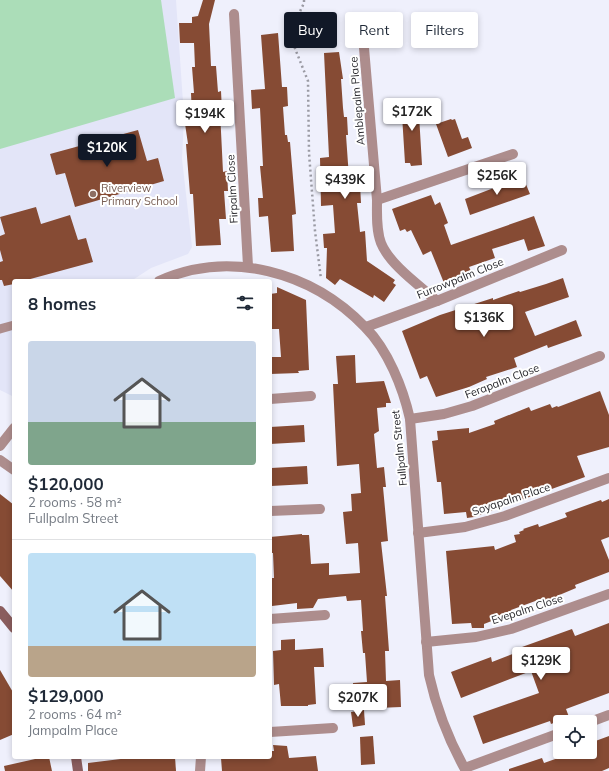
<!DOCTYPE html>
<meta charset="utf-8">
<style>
:root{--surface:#fff;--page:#f6f6f7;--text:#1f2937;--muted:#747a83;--line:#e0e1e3;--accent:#111827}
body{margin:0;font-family:Mulish,sans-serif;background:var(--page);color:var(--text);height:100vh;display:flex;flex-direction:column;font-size:15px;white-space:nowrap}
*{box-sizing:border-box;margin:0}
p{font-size:13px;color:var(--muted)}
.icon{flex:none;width:22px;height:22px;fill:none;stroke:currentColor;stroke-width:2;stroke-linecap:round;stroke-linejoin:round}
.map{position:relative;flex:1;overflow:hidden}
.sheet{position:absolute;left:12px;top:279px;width:260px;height:480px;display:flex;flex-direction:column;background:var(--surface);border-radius:4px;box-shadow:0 2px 6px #0003}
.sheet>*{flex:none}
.top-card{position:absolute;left:284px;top:12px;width:265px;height:36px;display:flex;gap:8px}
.controls{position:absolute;left:553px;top:715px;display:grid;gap:8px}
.controls a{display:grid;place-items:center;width:44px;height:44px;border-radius:4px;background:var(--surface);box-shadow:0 2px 6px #0003;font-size:20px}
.price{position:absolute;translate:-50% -34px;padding:0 9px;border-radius:4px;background:#fff;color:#222;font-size:13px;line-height:26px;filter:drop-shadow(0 1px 2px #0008)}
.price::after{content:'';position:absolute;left:50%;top:24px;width:12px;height:9px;margin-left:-6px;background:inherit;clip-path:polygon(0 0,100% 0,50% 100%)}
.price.selected{background:var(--accent);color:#fff}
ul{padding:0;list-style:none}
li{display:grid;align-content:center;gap:8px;height:212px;padding:0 16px}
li+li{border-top:1px solid var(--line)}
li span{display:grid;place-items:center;height:124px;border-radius:4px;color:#555}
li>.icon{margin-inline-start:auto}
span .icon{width:72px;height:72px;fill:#fffc;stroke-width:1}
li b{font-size:17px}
h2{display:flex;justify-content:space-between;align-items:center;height:48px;padding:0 16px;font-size:17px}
.tag{padding:0 14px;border-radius:4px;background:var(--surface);box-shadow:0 2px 6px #0003;font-size:14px;line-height:36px}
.tag.selected{background:var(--accent);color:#fff}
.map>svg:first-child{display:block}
</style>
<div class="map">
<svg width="609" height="771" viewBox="0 0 609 771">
<rect width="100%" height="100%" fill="#eff0fc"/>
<path fill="#e3e5f8" d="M0 0H176L184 117 182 159 192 247 188 254 151 268 131 281H14V397L0 390Z"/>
<path fill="#abddb8" d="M0 0H161L175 98 0 149Z"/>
<g fill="#864b34">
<path d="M203 0H215L209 24 211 66H216L218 92 221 91 222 111H220L223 172 227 171 228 191H224L226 219H219L221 245 196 246 193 194H190L186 144H188L184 117 192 116 191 93H194L192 67H195L194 43H180L179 23H192V17L198 16Z"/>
<path d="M278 33 282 87H287L288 106 283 107 285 135H287L288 142H290L296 214 292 215 294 251 271 252 268 216 259 217 258 198H263L260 166H263L260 108 252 109 251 90 265 89 261 35Z"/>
<path d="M339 52 343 79H341L343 108 344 117H347L348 135H346L349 178 351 185 360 184 361 203H357L360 232 365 231 367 261 395 280 393 283 396 285 384 302 374 295 373 298 340 279 335 285 326 278 327 248H324L323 234 335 233 333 205 321 206 320 158 329 157 324 53Z"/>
<path d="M418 98 422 165 411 166 410 163H405L401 99Z"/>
<path d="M451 119 452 120 455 119 462 139 468 137 472 148 448 157 436 124Z"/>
<path d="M138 130 147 161 158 158 164 181 75 207 65 173 56 175 50 154Z"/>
<path d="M520 178 522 183 525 182 530 194 470 215 465 199Z"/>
<path d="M431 195 435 205 440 202 448 223 444 225 451 245 534 216 545 246 528 251 524 239 492 249 495 258 469 267 471 271 461 274 462 276 444 283 431 251 423 255 411 230 407 232 405 229 400 231 392 209Z"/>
<path d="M36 207 41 224 70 215 78 240 86 238 93 262 23 281H14V284L4 286 2 280H0V262L3 261 0 250V236L5 234 0 217Z"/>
<path d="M563 278 569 297 525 312 535 336 576 320 582 336 548 348 547 345 514 358 517 367 486 377 487 379 469 387 436 397 427 376 420 379 402 331 440 315 493 298V300L519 291 520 292 546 284Z"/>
<path d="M277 287 306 300 309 370 298 371 299 373 270 374V357H281L279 329H270V294L277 293Z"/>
<path d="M355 355 356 383 384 381 391 403H386V407L377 408 379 431 374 434 377 468 384 467 386 487H383L388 541 381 542 387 596H385L389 651H385L386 681 400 680 401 707 354 709 353 683 367 682 365 653H363L361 631H363L361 600 347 601 346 596 318 599 313 608 297 609V603L272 606 270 578H274L273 553H270V537L302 534V535H309L311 564 329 563V575L360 573 358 543 346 544 343 512 352 511 351 494 361 493 359 464 337 466 333 384H338L336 356Z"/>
<path d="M600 391 609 415V447L577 456 585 477 474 517 467 518 466 512 444 514 441 482H437L432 441 438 440 437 431 469 428V433L495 424 494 421 529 407 531 411 550 404 552 408 557 406 558 407Z"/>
<path d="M304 425 305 442 270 444V427Z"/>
<path d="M307 466 308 484 271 486V468Z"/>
<path d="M0 494 14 505V592L0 576Z"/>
<path d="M609 499V537L601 540 609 560V572L575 585 576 588 557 596 558 598 539 604 538 600 511 610 512 613 484 624V628H472L471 623 452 624 446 551 494 546 495 550 516 542 514 535 520 534 519 532 524 530 523 529 538 524 539 527 567 517 565 513 601 500 602 502Z"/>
<path d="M609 623V693L566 709 569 717 551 724 550 721 483 744 473 716 539 693 531 671 461 698 451 672 491 657 492 662 523 650 522 647 572 629 575 636Z"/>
<path d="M295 639V650L323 648 324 667H314L316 704 308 705V706H281L279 684 274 685 273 651 281 650V640Z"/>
<path d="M0 670 14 694V734L0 740Z"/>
<path d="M364 710 365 725 353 727 351 712Z"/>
<path d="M373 736 375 764 361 765 360 737Z"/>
<path d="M609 736V768L602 771H509V769L542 758 544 763 575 752H590V743Z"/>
<path d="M273 745 287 746 289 758 316 756 318 771H222L221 758 270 757V751H274Z"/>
<path d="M44 757H49L52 771H5L4 766Z"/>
<path d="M137 757H175L176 771H88V763Z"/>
</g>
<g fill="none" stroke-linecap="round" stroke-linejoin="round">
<path stroke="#9a9aa3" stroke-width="2.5" stroke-dasharray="2 3" stroke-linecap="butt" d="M304 0V3L295 22 292 41 308 81 309 153 315 231 321 279"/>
<path stroke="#ad8d8d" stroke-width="9" d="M0 329 14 325"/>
<g stroke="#ad8d8d" stroke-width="10">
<path d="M234 14 248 266"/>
<path d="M364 48 377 200C377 214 376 230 381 243 390 265 419 285 437 301"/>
<path d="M377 200 513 154"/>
<path d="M159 281C230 249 312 272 365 327 388 350 403 388 410 419L429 675C437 711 448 739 466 771"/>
<path d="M366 327 437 301 562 250"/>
<path d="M270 399 311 396"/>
<path d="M410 419 444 414 472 406 600 356"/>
<path d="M0 446 14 428"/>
<path d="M0 460 14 470"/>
<path d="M270 511 320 509"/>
<path d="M418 533 465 527 505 516 609 478"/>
<path d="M270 619 325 615"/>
<path d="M426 642 476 637 511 629 609 594"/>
<path d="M590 722 609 715"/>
<path d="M270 732 333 728"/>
<path d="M465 768 560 733"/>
<path d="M200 771 201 757"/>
</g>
<g stroke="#8a5d5e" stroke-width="10">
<path d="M0 611 14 628"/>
<path d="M76 757 78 771"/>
</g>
</g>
<circle fill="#8d6e63" stroke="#fff" stroke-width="1.5" cx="93" cy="194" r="4"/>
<g text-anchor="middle" stroke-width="4" stroke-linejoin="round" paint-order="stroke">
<g font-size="11" fill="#28282d" stroke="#fff">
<text transform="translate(357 101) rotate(-95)" y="4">Amblepalm Place</text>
<text transform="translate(232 189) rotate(-93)" y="4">Firpalm Close</text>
<text transform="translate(460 278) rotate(-22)" y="4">Furrowpalm Close</text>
<text transform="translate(502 381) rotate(-21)" y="4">Ferapalm Close</text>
<text transform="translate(399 448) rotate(-96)" y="4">Fullpalm Street</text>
<text transform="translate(511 499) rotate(-18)" y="4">Soyapalm Place</text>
<text transform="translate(527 609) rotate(-18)" y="4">Evepalm Close</text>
</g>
<g font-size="11" fill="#785e54" stroke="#fff" text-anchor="start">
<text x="101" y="192">Riverview<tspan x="101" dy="13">Primary School</tspan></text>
</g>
</g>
</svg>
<div class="controls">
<a><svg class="icon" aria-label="locate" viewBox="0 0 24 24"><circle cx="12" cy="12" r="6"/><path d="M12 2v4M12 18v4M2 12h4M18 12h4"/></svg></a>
</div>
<b class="price" style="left:412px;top:132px">$172K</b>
<b class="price" style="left:205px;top:134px">$194K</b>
<b class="price selected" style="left:107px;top:168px">$120K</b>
<b class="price" style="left:497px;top:196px">$256K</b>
<b class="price" style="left:345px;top:200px">$439K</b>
<b class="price" style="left:484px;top:338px">$136K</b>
<b class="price" style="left:541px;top:681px">$129K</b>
<b class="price" style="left:358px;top:718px">$207K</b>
<div class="top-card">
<a class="tag selected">Buy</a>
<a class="tag">Rent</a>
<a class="tag">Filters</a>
</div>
<section class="sheet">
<h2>8 homes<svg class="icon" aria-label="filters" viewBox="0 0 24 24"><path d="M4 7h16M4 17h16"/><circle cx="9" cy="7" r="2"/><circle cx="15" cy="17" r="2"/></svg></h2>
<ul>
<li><span style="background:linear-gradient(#c9d6e8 65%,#7fa58c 0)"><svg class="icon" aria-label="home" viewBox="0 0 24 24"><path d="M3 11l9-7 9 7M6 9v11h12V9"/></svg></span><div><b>$120,000</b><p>2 rooms · 58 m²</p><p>Fullpalm Street</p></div></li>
<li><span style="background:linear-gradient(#bfe0f5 75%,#b9a48a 0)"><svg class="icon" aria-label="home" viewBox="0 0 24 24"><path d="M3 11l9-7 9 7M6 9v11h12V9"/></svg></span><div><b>$129,000</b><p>2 rooms · 64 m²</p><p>Jampalm Place</p></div></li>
</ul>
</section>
</div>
